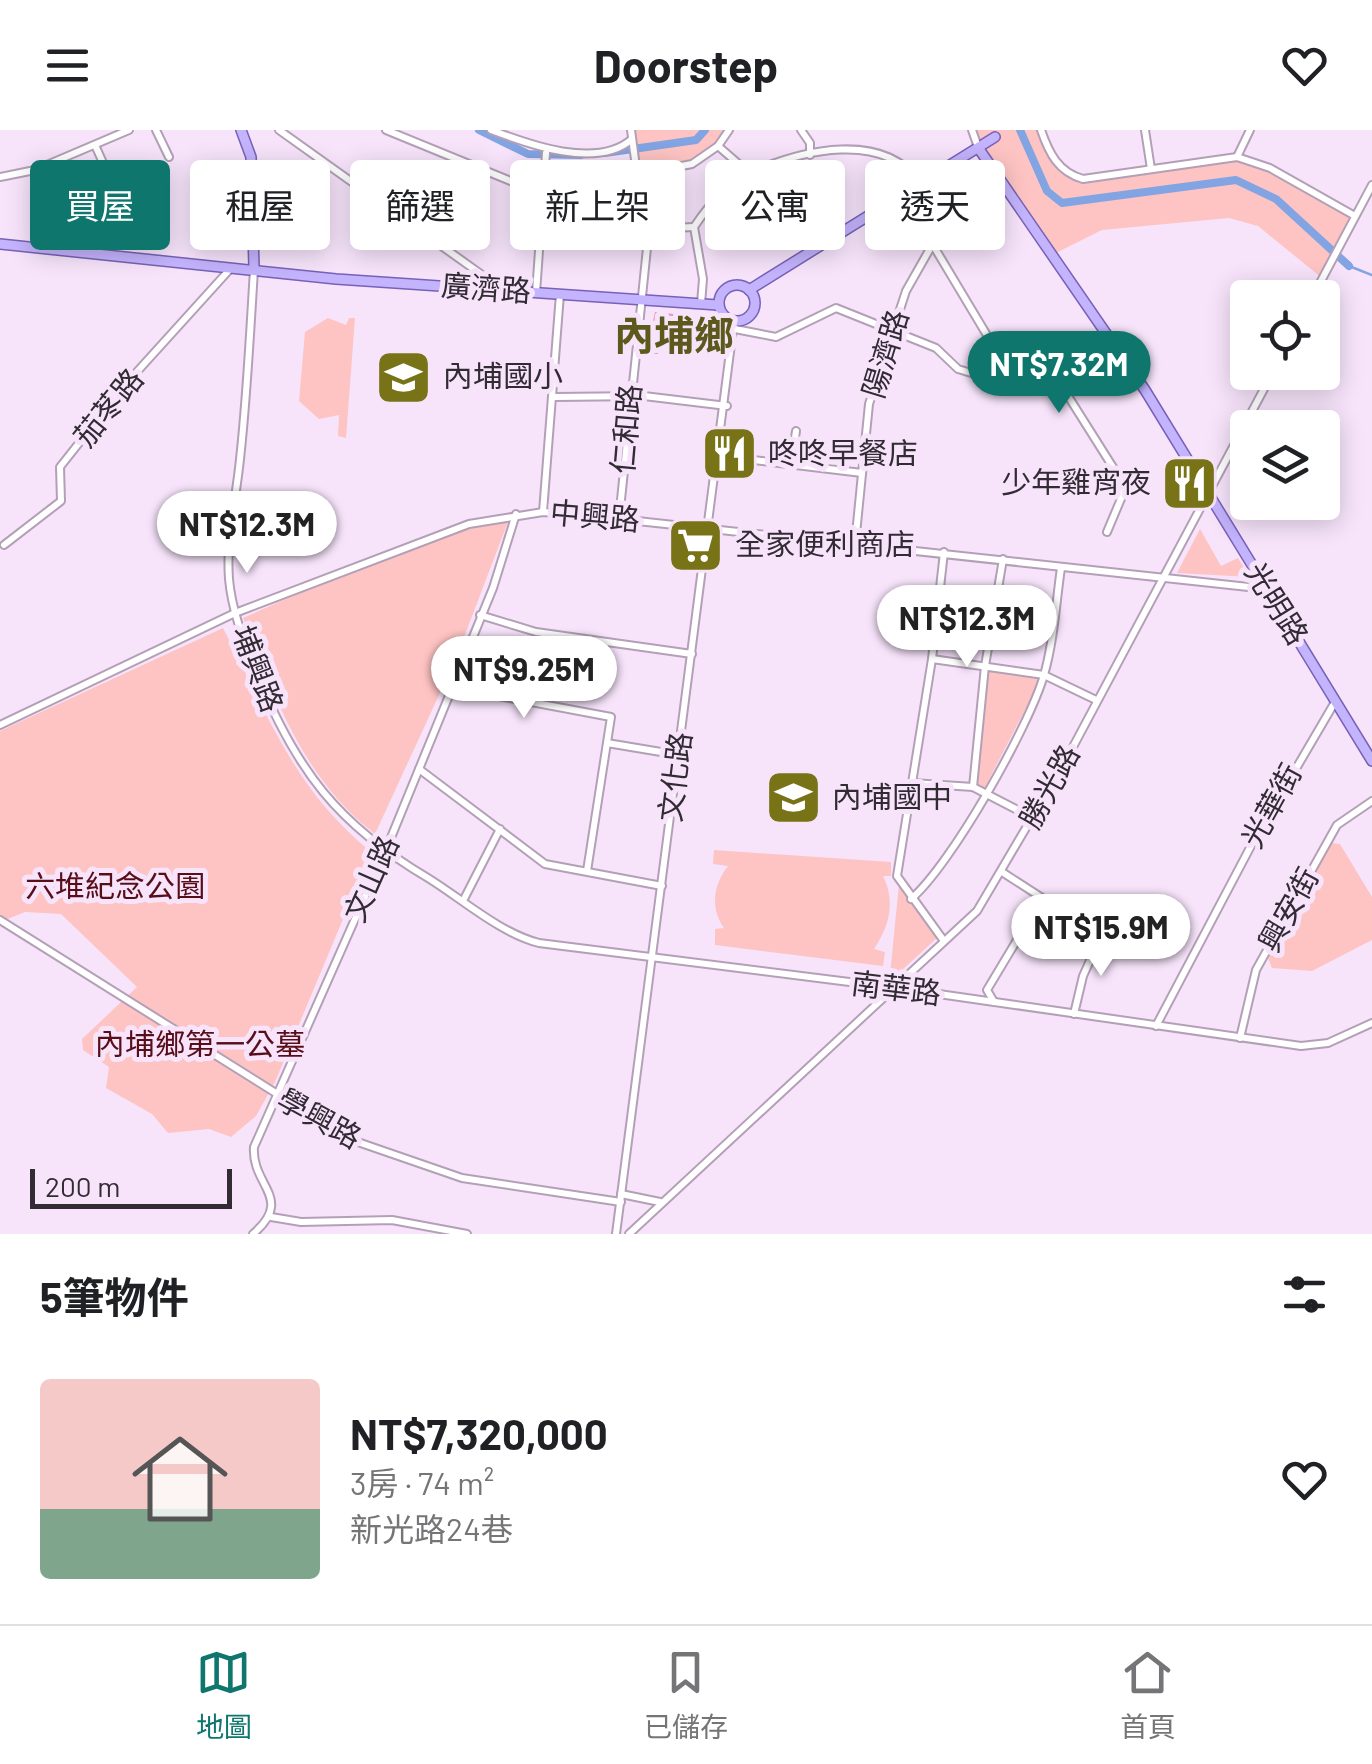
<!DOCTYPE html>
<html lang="zh-TW">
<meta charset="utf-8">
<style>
:root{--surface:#fff;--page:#f6f6f6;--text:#202124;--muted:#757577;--line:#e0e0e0;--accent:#0f766e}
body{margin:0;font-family:Barlow,"Noto Sans TC",sans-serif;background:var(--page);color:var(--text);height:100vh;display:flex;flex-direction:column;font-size:38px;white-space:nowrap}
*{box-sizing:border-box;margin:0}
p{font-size:32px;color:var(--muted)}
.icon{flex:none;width:55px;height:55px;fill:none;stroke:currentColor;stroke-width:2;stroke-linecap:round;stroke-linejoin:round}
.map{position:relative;height:1104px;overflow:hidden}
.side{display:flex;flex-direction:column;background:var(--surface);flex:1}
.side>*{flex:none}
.banner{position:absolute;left:30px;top:30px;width:1312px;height:90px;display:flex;gap:20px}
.tools{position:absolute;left:1230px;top:150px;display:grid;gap:20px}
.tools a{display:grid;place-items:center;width:110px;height:110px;border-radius:10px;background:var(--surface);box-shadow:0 5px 25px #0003;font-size:50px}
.scale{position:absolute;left:30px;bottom:25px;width:202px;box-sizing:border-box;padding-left:10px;border:5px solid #322b34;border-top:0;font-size:28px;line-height:35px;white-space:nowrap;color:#322b34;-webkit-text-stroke:8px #f7e4fb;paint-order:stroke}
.price{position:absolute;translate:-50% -85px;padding:0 22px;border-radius:35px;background:#fff;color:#222;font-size:32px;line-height:65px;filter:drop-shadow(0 2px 5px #0008)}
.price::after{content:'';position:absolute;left:50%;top:60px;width:30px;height:22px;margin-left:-15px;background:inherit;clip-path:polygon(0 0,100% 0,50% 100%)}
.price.on{background:var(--accent);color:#fff}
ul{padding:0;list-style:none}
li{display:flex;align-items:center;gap:30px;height:250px;padding:0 40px}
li+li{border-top:2px solid var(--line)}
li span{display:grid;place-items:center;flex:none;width:280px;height:200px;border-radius:10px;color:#555}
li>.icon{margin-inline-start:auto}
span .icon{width:120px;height:120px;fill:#fffc;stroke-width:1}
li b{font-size:42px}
h2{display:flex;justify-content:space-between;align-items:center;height:120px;padding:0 40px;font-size:42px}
.pill{padding:0 35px;border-radius:10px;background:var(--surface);box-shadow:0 5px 25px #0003;font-size:35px;line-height:90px}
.pill.on{background:var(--accent);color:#fff}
header{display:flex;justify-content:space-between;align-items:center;height:130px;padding:0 40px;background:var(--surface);font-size:45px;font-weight:700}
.tabs{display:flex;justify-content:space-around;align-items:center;height:140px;border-top:2px solid var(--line);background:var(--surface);font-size:28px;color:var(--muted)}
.tabs a{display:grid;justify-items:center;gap:5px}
.tabs .on{color:var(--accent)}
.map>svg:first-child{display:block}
</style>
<header><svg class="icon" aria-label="menu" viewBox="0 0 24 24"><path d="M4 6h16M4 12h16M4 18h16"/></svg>Doorstep<svg class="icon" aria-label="heart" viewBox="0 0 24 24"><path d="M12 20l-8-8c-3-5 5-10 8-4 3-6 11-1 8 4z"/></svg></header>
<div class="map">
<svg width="1372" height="1104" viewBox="0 0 1372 1104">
<rect width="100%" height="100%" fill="#f7e4fb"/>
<g fill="#fdc4c3">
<path d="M631 0H729C705 34 677 37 638 44Z"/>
<path d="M971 0H1041L1060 38 1083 49 1247 29 1355 86 1322 148 1258 96 1229 88 1102 100 1052 125Z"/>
<path d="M328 188 346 195 349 188H355L346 308 338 306 339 285 319 289 299 271 305 202Z"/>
<path d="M508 392 456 528 375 704C304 650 275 568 243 488 317 456 429 400 508 392Z"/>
<path d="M1200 399 1221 436 1238 428 1250 447 1177 443Z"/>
<path d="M223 498C269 586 292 657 371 722L275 952 256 986 231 1007 209 999 168 1003 152 984 106 958 109 937 83 920 82 909 137 857 61 784 25 782 0 792V601Z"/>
<path d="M988 539 1042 547 984 659 976 655Z"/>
<path d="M1331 713 1340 714 1372 767V810L1312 841 1272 838 1268 828 1272 818Z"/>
<path d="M714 720 891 732V746H883C896 772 889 797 874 819L885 822 883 836 715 815V799L724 798C710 778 713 755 728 736L713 734Z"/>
<path d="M899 754 938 807 901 841 890 844Z"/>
</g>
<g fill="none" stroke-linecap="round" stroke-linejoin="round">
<path stroke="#82a4e3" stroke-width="2.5" d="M1349 136 1372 145"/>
<g stroke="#82a4e3" stroke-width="8">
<path d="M479 0 528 24 581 25"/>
<path d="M1020 0 1047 61 1062 73 1236 50 1276 69 1349 136"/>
<path d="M605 23 696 10 705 0"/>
</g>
</g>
<path fill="#e79cc0" d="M655 182 714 188 693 214 659 211 658 224 646 223Z"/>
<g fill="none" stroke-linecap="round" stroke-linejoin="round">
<defs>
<g id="minor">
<path d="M156 0 169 27"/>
<path d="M279 0 485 147 488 159"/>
<path d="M386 0 540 63 692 34 718 16 729 0"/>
<path d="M491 0C528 14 597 40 632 9"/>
<path d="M801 0 810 13V25"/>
<path d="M972 0 978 17"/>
<path d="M1041 0C1049 23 1058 42 1083 49L1237 27 1270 38 1355 86"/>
<path d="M1145 0 1151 39"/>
<path d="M95 15 121 73"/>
<path d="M718 16 749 43"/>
<path d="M1237 27 1250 0"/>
<path d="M0 47 35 40 129 0"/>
<path d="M903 65 1015 252 1051 239 1110 209"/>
<path d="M646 99 694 97"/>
<path d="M254 140C250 203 247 266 240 329 236 370 226 407 229 449 232 483 245 513 257 544 296 640 338 695 428 748 462 769 500 803 539 813L897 858 1301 916 1328 913 1372 893"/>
<path d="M536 163 546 23"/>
<path d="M1312 168 1372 55"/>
<path d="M701 174 703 149 694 97C708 76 726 54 750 43 802 20 883 0 920 53"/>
<path d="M735 199 776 207 836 178 936 218 958 239 981 246 1006 241"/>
<path d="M1051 239 1121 350 1123 364 1107 402"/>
<path d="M555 267 644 266 727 276"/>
<path d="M720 326 862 343"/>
<path d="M791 335 796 301"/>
<path d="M543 382 560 164"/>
<path d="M619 389 647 118 631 0"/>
<path d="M855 414 869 274 906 161 940 101 937 44"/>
<path d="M4 415 61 371 60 337 125 255 231 138"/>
<path d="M944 422 932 529 897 746 944 811"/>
<path d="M480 485 536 502 692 524"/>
<path d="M932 529 1044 545 1096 570"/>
<path d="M457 541 499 566 611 587 587 741"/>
<path d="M0 595 235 483 469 394 543 382 619 389 1267 459"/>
<path d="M607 613 679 625"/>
<path d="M419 639 545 734 662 756"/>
<path d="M912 653 973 657 1033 688"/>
<path d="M973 657 985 536 1003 429"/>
<path d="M1002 742 1101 806 1132 819"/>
<path d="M464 769 500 699"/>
<path d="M911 769C951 735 1029 597 1044 545 1054 511 1056 472 1061 438"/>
<path d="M0 790 349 1009 462 1048 621 1072"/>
<path d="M994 872 987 860 1041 770"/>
<path d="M1074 884 1083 846 1101 806"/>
<path d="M1156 896 1253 712 1335 572"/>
<path d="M1240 908 1256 840 1337 695 1372 671"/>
<path d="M621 1064 660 1072"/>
<path d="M271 1087 301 1092 392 1090 467 1104"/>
<path d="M253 1104C295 1068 251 1056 254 1017L390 710 493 458 516 384"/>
<path d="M616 1104 734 191"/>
<path d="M629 1104 977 781 1066 630 1273 242"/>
</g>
<g id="major">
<path d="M241 0 251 27 254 138"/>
<path d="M979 19 1145 260 1372 631"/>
<path d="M0 114 336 149 718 175"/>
<circle cx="737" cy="173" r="18"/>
<path d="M749 160 995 7"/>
</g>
</defs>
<use href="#minor" stroke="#b3a0b7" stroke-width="10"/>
<use href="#major" stroke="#7762b6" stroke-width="12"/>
<use href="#minor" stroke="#fff" stroke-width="6"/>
<use href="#major" stroke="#c4b3fd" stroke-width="9"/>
</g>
<defs>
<symbol id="school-square" viewBox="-11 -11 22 22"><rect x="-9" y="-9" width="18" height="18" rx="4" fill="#787316" stroke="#f7e4fb"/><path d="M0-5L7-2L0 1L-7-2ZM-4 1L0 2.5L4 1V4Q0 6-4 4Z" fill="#fff"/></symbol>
<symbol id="restaurant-square" viewBox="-11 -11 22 22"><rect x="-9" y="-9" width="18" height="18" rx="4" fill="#787316" stroke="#f7e4fb"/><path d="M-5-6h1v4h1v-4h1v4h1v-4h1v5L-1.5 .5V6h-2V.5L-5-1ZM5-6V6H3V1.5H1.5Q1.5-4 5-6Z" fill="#fff"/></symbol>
<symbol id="supermarket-square" viewBox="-11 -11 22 22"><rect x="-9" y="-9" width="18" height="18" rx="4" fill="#787316" stroke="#f7e4fb"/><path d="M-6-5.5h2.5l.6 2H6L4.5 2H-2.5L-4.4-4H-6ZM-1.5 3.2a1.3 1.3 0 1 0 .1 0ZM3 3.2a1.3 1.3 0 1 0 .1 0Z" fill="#fff"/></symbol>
</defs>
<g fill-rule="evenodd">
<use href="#school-square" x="372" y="216" width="63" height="63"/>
<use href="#restaurant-square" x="698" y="292" width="63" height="63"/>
<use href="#restaurant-square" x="1158" y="322" width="63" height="63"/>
<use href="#supermarket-square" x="664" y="384" width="63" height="63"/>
<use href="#school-square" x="762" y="636" width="63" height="63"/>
</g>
<g text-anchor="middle" stroke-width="10" stroke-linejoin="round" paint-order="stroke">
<g font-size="30" fill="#322b34" stroke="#f7e4fb">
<text transform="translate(486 159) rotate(4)" y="10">廣濟路</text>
<text transform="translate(886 224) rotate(-73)" y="10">陽濟路</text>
<text transform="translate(109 278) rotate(-51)" y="10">茄苳路</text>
<text transform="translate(627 299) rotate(-85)" y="10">仁和路</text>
<text transform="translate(595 387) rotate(5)" y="10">中興路</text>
<text transform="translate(1276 474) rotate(58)" y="10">光明路</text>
<text transform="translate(257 539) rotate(69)" y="10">埔興路</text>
<text transform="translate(676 647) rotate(-83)" y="10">文化路</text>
<text transform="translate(1050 657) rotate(-61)" y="10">勝光路</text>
<text transform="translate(1272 676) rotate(-61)" y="10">光華街</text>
<text transform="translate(372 749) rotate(-66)" y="10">文山路</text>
<text transform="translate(1289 780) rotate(-61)" y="10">興安街</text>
<text transform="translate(896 859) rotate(7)" y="10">南華路</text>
<text transform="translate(319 989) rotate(29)" y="10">學興路</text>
</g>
<g font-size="30" fill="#322b34" stroke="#f7e4fb" text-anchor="start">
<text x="443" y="257">內埔國小</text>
<text x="768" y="334">咚咚早餐店</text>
<text x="1151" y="363" text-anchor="end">少年雞宵夜</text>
<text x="735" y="425">全家便利商店</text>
<text x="832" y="678">內埔國中</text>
</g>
<g font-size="30" fill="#570e18" stroke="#f7e4fb">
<text x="115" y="767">六堆紀念公園</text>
<text x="200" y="925">內埔鄉第一公墓</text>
</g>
<g font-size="40" font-weight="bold" fill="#5c591d" stroke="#f7e4fb">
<text x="674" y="220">內埔鄉</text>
</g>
</g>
</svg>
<div class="tools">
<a><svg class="icon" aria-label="locate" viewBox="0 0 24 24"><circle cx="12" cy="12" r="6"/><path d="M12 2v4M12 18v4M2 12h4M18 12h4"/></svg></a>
<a><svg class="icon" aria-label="layers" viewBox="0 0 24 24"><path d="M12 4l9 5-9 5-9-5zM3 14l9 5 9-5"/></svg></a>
</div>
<div class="scale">200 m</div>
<b class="price on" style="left:1059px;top:286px">NT$7.32M</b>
<b class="price" style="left:247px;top:446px">NT$12.3M</b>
<b class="price" style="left:967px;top:540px">NT$12.3M</b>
<b class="price" style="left:524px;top:591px">NT$9.25M</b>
<b class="price" style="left:1101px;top:849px">NT$15.9M</b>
<div class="banner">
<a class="pill on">買屋</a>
<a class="pill">租屋</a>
<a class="pill">篩選</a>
<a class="pill">新上架</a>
<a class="pill">公寓</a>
<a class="pill">透天</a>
</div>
</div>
<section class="side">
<h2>5筆物件<svg class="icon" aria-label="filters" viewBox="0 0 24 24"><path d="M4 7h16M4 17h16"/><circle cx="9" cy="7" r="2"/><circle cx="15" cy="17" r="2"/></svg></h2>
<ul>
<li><span style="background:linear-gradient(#f6c9c9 65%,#7fa58c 0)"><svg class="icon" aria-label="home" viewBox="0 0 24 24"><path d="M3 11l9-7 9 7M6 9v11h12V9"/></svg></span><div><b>NT$7,320,000</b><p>3房 · 74 m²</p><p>新光路24巷</p></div><svg class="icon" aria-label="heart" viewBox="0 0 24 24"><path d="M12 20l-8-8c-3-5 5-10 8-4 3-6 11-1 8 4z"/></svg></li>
</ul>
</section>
<nav class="tabs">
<a class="on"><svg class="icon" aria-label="map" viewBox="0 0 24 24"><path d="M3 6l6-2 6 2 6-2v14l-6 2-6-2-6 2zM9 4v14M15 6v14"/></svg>地圖</a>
<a><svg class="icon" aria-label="saved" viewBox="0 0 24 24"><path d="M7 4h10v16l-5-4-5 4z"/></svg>已儲存</a>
<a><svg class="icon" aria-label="home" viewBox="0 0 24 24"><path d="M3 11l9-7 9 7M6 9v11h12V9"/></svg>首頁</a>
</nav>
